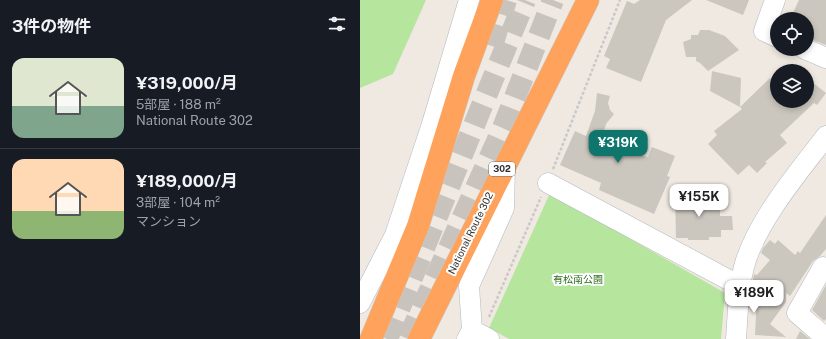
<!DOCTYPE html>
<html lang="ja">
<meta charset="utf-8">
<style>
:root{--surface:#171b24;--page:#242831;--text:#f1f3f6;--muted:#9ea1a6;--line:#363941;--accent:#0f766e}
body{margin:0;font-family:"Public Sans","Noto Sans JP",sans-serif;background:var(--page);color:var(--text);height:100vh;display:flex;flex-direction:column;font-size:15px;white-space:nowrap}
*{box-sizing:border-box;margin:0}
p{font-size:13px;color:var(--muted)}
.icon{flex:none;width:22px;height:22px;fill:none;stroke:currentColor;stroke-width:2;stroke-linecap:round;stroke-linejoin:round}
.map{position:relative;flex:1;overflow:hidden}
.sheet{display:flex;flex-direction:column;background:var(--surface);width:360px}
.sheet>*{flex:none}
.fabs{position:absolute;left:410px;top:12px;display:grid;gap:8px}
.fabs a{display:grid;place-items:center;width:44px;height:44px;border-radius:50%;background:var(--surface);box-shadow:0 2px 6px #0003;font-size:20px}
.price{position:absolute;translate:-50% -34px;padding:0 9px;border-radius:8px;background:#fff;color:#222;font-size:13px;line-height:26px;filter:drop-shadow(0 1px 2px #0008)}
.price::after{content:'';position:absolute;left:50%;top:24px;width:12px;height:9px;margin-left:-6px;background:inherit;clip-path:polygon(0 0,100% 0,50% 100%)}
.price.on{background:var(--accent);color:#fff}
ul{padding:0;list-style:none}
li{display:flex;align-items:center;gap:12px;height:100px;padding:0 12px}
li+li{border-top:1px solid var(--line)}
li span{display:grid;place-items:center;flex:none;width:112px;height:80px;border-radius:12px;color:#555}
li>.icon{margin-inline-start:auto}
span .icon{width:48px;height:48px;fill:#fffc;stroke-width:1}
li b{font-size:17px}
h2{display:flex;justify-content:space-between;align-items:center;height:48px;padding:0 12px;font-size:17px}
main{display:flex;flex:1;min-height:0}
.map>svg:first-child{display:block}
</style>
<main>
<section class="sheet">
<h2>3件の物件<svg class="icon" aria-label="filters" viewBox="0 0 24 24"><path d="M4 7h16M4 17h16"/><circle cx="9" cy="7" r="2"/><circle cx="15" cy="17" r="2"/></svg></h2>
<ul>
<li><span style="background:linear-gradient(#dfe7d0 60%,#7fa58c 0)"><svg class="icon" aria-label="home" viewBox="0 0 24 24"><path d="M3 11l9-7 9 7M6 9v11h12V9"/></svg></span><div><b>¥319,000/月</b><p>5部屋 · 188 m²</p><p>National Route 302</p></div></li>
<li><span style="background:linear-gradient(#ffd9b3 65%,#8fb573 0)"><svg class="icon" aria-label="home" viewBox="0 0 24 24"><path d="M3 11l9-7 9 7M6 9v11h12V9"/></svg></span><div><b>¥189,000/月</b><p>3部屋 · 104 m²</p><p>マンション</p></div></li>
</ul>
</section>
<div class="map">
<svg width="466" height="339" viewBox="0 0 466 339">
<rect width="100%" height="100%" fill="#efe9e1"/>
<g fill="#b6e59e">
<path d="M0 0H66L33 74 0 88Z"/>
<path d="M190 193 365 293 361 339H149L129 328Z"/>
</g>
<g fill="#cbc7bf">
<path d="M280 0H332L306 20 281 82 246 68 250 59 244 56 267 1 274 4Z"/>
<path d="M346 0H389L383 15Z"/>
<path d="M439 0H466V45L447 38V19H430Z"/>
<path d="M340 30H349L365 36 379 50 348 71 340 63 336 61V57H326L323 42 331 39V35H338Z"/>
<path d="M352 71 381 78 380 107 350 91Z"/>
<path d="M410 78 417 86V101H447V78L466 93 457 105 454 103 420 135 427 143 405 162 407 163 397 173 389 165 378 175 348 144 357 135 354 131 382 109 380 107Z"/>
<path d="M237 93 250 96 248 103 250 110 254 114 246 124 241 141 259 146V149L288 157 292 147 315 156 307 176 310 177 294 214 239 190 241 183 200 165 215 131 226 136 235 111Z"/>
<path d="M315 194H344V204H360V216H372L373 230H361V237H349V240H328V238H316Z"/>
<path d="M466 215V249L460 256 453 261 430 296 426 293V302L410 324 426 337 395 335 397 296 391 295 394 274 397 275 410 260 401 253 403 248 410 240 415 244 418 240 435 255 438 251 440 253Z"/>
<path d="M466 285V319L464 321 452 310Z"/>
<path d="M440 331 450 339H436Z"/>
</g>
<g fill="none" stroke-linecap="round" stroke-linejoin="round">
<g stroke="#c8c4bd" stroke-width="22" stroke-dasharray="22 11" stroke-linecap="butt">
<path d="M132 46 146 0"/>
<path d="M27 339 165 0"/>
<path d="M48 339 143 128 193 0"/>
</g>
<defs>
<g id="minor">
<path d="M415 0 404 31 417 37"/>
<path d="M445 49 466 58"/>
<path d="M188 183 380 286"/>
<path d="M466 269 463 267 437 313 466 338"/>
<path d="M0 303 35 235 71 127 109 0"/>
<path d="M112 330 129 339"/>
<path d="M107 339 112 330 109 286 144 208 145 166"/>
<path d="M376 339C378 313 378 285 386 260 401 216 438 173 466 136"/>
</g>
<g id="highway">
<path d="M11 339 58 226 104 76 132 0"/>
<path d="M59 339 228 0"/>
</g>
</defs>
<use href="#minor" stroke="#b4b7c1" stroke-width="21"/>
<use href="#highway" stroke="#c9c9c9" stroke-width="23"/>
<g stroke="#c9c9c9" stroke-width="2.5" stroke-dasharray="3 2" stroke-linecap="butt">
<path d="M193 169 260 0"/>
<path d="M129 317 181 197"/>
</g>
<use href="#minor" stroke="#fff" stroke-width="20"/>
<use href="#highway" stroke="#ffa35c" stroke-width="22"/>
</g>
<g text-anchor="middle" stroke-width="4" stroke-linejoin="round" paint-order="stroke">
<rect fill="#fff" stroke="#6d6d6d" stroke-width="1" x="129" y="162" width="26" height="14" rx="3"/>
<g font-size="9" font-weight="bold" fill="#2e2e2e">
<text x="142" y="172">302</text>
</g>
<g font-size="10" fill="#2e2e2e" stroke="#fff">
<text transform="translate(110 233) rotate(-64)" y="4">National Route 302</text>
</g>
<g font-size="10" fill="#2c6e1b" stroke="#fff">
<text x="218" y="283">有松南公園</text>
</g>
</g>
</svg>
<div class="fabs">
<a><svg class="icon" aria-label="locate" viewBox="0 0 24 24"><circle cx="12" cy="12" r="6"/><path d="M12 2v4M12 18v4M2 12h4M18 12h4"/></svg></a>
<a><svg class="icon" aria-label="layers" viewBox="0 0 24 24"><path d="M12 4l9 5-9 5-9-5zM3 14l9 5 9-5"/></svg></a>
</div>
<b class="price on" style="left:258px;top:164px">¥319K</b>
<b class="price" style="left:339px;top:218px">¥155K</b>
<b class="price" style="left:394px;top:314px">¥189K</b>
</div>
</main>
